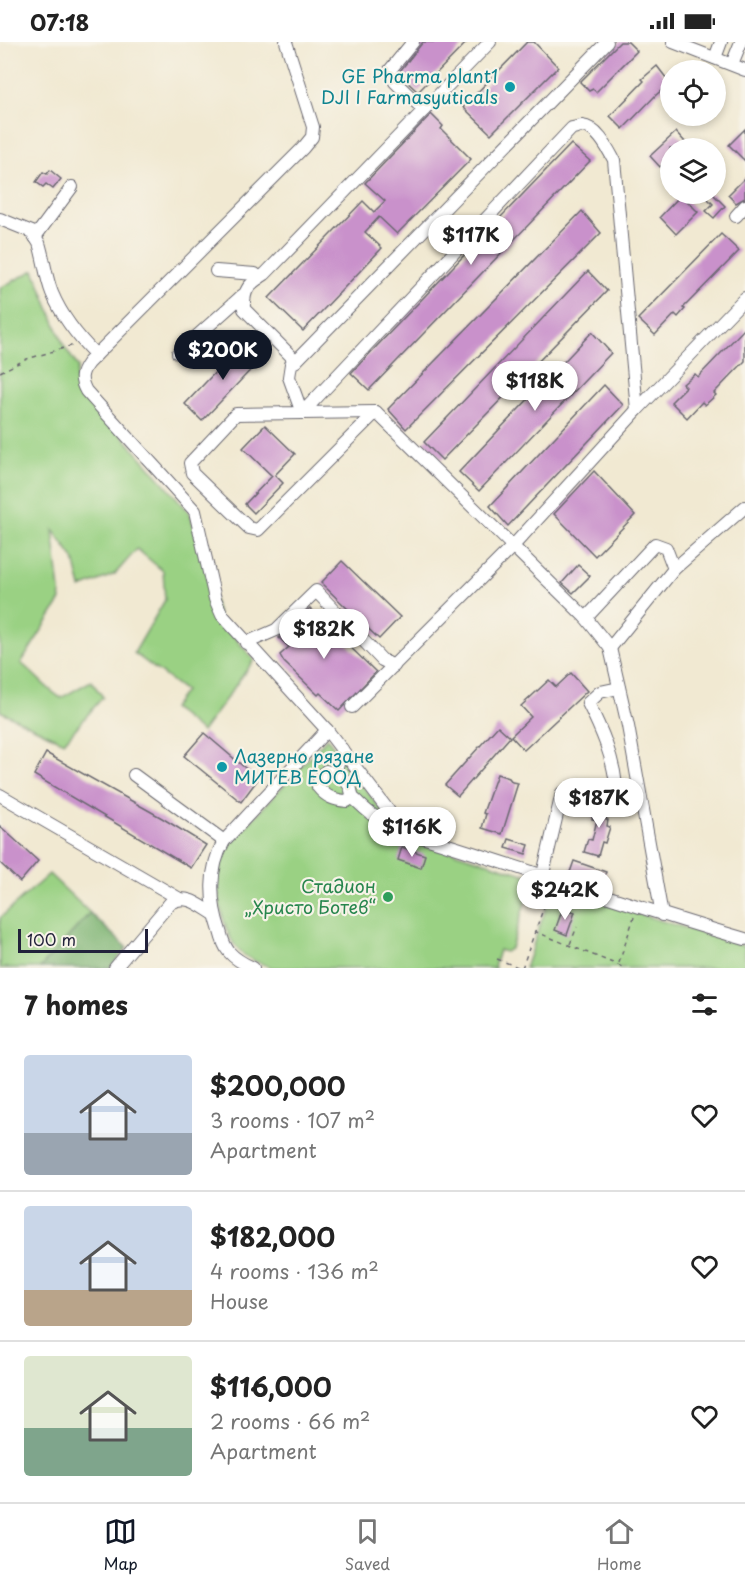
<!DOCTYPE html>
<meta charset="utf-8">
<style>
:root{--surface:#fff;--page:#f6f6f6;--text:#222;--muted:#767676;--line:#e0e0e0;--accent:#111827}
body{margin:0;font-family:"Playpen Sans",sans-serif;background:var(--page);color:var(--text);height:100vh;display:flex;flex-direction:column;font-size:22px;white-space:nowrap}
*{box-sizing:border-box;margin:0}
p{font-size:20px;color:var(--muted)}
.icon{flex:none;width:33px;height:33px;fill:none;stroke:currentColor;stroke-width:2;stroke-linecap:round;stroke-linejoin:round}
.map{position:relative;height:926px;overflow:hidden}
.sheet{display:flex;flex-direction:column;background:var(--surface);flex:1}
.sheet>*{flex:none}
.buttons{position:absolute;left:660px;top:18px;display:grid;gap:12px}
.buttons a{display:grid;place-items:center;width:66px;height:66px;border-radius:50%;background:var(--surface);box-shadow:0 3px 9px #0003;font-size:30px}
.scale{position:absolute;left:18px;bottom:15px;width:130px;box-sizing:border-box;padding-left:6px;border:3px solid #22223b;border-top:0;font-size:16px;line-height:21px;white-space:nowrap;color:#22223b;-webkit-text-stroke:4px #f7f3e8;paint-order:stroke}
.price{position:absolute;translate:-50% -51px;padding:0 14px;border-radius:21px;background:#fff;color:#222;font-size:20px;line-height:39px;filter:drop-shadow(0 2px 3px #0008)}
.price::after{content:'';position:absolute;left:50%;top:36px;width:18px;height:14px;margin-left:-9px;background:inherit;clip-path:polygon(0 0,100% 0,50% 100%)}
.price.selected{background:var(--accent);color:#fff}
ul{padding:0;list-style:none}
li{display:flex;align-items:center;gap:18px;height:150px;padding:0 24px}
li+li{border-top:2px solid var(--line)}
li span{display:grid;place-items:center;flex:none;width:168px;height:120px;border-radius:6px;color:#555}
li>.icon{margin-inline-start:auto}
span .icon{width:72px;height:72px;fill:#fffc;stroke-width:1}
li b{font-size:26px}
h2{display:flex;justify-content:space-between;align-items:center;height:72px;padding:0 24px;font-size:26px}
.status{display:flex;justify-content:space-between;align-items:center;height:42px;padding:0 30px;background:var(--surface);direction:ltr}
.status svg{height:16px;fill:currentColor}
.dock{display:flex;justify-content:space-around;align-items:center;height:84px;border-top:2px solid var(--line);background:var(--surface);font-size:16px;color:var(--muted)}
.dock a{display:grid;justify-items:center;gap:3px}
.dock .selected{color:var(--accent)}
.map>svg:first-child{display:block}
</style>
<div class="status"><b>07:18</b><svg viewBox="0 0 49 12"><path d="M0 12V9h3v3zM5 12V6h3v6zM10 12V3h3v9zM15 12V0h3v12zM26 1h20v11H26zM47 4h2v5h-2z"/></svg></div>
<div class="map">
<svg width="745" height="926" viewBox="0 0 745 926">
<rect width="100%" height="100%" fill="#f7f3e8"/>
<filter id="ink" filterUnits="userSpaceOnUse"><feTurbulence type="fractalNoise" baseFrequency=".0167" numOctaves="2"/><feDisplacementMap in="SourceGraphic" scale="12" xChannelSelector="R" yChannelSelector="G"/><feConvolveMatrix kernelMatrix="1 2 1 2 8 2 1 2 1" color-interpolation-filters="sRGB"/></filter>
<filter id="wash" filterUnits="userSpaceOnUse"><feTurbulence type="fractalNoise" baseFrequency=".008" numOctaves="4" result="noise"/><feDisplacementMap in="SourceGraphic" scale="24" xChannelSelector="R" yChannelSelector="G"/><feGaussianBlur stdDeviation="1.35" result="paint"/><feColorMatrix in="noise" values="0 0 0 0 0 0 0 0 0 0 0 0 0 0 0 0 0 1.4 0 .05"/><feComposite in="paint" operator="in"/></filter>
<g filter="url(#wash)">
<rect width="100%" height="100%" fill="#f1e9d2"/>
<g fill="#9ad183" stroke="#5e7a5f" stroke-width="1.5">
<path d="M34 228 64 304 78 325 76 333V341L190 471 219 577 254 618 202 690 172 666 185 649 134 611 165 558 163 529 137 507 115 532 81 546 74 517 53 488 61 558 21 621C36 633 45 646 61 656L91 639 103 655 64 700 0 669V246Z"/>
<path d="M327 696 394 785 406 795 533 835 511 906 505 910 499 908 494 925 496 926H273C263 922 252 919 244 913 224 899 214 848 220 826 222 817 226 809 231 801Z"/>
<path d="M49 832 90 871 40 926H0V876Z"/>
<path d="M553 846 745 904V926H525Z"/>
</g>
<path fill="#7bb371" stroke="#4e6a56" stroke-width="1.5" d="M90 871 127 906 110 926H40Z"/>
<g id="blocks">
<g fill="#c991cb">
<path d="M423 0H467L418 50 402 35 400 29Z"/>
<path d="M527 0H534L558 25 491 92 463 65Z"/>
<path d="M620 0H628L637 9 596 50 593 47 589 49 580 40Z"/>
<path d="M657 24 670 41 656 53 623 87 610 74 644 39 642 37Z"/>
<path d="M431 72 443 84 441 87 471 117 397 192 379 175 365 190 382 206 303 289 269 256 363 159 374 170 385 159 365 141Z"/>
<path d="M745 87V119L729 103Z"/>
<path d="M676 90 685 100 679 106H670V115L660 125 650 114Z"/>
<path d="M571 102 590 119 369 348 351 331Z"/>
<path d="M50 128 61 137 53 147 46 142 43 145 36 140 43 130 47 132Z"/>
<path d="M745 136V156L736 161 728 153Z"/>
<path d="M703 152H713L725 164 714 176 706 169 713 162Z"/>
<path d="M681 153 698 170 676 192 660 175Z"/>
<path d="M582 169 601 191 406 387 388 367Z"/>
<path d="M721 192 739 209 683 266 685 267 678 275 675 272 655 293 638 277Z"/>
<path d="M588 229 607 249 442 418 424 400Z"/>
<path d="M745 286V319L714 351 716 353 705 363 702 360 687 376 671 360 686 345 683 342 695 332 698 335Z"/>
<path d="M592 290 611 311 479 449 459 430Z"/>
<path d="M244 300 262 316 202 379 185 362Z"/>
<path d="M604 343 623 363 508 484 490 464Z"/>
<path d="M265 383 295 412 275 433 283 441 254 471 245 462 272 434 243 406Z"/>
<path d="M594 429 635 473 595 514 554 472Z"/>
<path d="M342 519 400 575 379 597 321 541Z"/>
<path d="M578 523 590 534 573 551 562 541Z"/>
<path d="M310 566 376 630 339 669 320 651 318 653 284 620 280 613 289 605 279 596Z"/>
<path d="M571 631 587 649 524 708 511 694 531 675 521 664 549 638 556 645Z"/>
<path d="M498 684 510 695 458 754 445 743Z"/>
<path d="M204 691 258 737 241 760 184 714Z"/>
<path d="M46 711 162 776 206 803 191 826 34 733Z"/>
<path d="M497 732 509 736 512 740 518 741 502 792 482 786 486 772 483 771Z"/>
<path d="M597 760 610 763 606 778H608L607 784 610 785 605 801 602 800 598 814 584 810 588 797 592 798 597 778 592 777Z"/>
<path d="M0 784 38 819 20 840 0 821Z"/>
<path d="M509 797 529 803 526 812 506 806Z"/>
<path d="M402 805 425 813 421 826 398 818Z"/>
<path d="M574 819 606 830 601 844 569 833Z"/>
<path d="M563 866 575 870 567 893 555 888Z"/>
</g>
</g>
</g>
<g filter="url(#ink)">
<use href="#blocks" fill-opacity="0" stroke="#6a6870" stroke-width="1.5"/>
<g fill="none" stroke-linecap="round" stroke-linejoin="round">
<defs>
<g id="minor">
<path d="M286 0 313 85 312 95 303 106 88 321C80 332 80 338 86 349L195 469 215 557 222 573 327 688 394 776 408 787 422 795C530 828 636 866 745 897"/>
<path d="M413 0 390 28 395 40 424 68"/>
<path d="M490 0 265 232C249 242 243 247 244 267L296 319 291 322 289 335 302 371 236 372 190 421 192 431 249 486 258 488 376 370 586 576 610 606 628 684 662 873"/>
<path d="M673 0 745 28"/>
<path d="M715 16 721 0"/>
<path d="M732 22 741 0"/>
<path d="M736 174 745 164"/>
<path d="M0 177 32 190 39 201C44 217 46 236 52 251 62 275 78 295 96 313"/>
<path d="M35 195 72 145"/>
<path d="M216 229 255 232 259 236"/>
<path d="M178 311 243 253"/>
<path d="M296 319 607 0"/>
<path d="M376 370 302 371 572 86C575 86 579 84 582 84 597 85 608 107 614 118L637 368"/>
<path d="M586 576 655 502 666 506 674 527"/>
<path d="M246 601 276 588 316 549 382 618 394 624"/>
<path d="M610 606 674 527 745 465"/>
<path d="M352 665 513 504 637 368 745 256"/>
<path d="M335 731 326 729 320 736 318 745C326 755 334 758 347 759L352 755C352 743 345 737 335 731L342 707"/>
<path d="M134 733 224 799"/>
<path d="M0 753 178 856"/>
<path d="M352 755C363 764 379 785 394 776"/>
<path d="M543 832 562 751C582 754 599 755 616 743 613 714 601 687 588 661L600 650 619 646"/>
<path d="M115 926 170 861C187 851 199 863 214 872"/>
<path d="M253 926C244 922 236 918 229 910 224 904 222 897 220 889 210 860 208 827 224 799L327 688"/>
</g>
</defs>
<use href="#minor" stroke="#6a6870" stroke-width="14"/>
<g stroke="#6a6870" stroke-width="1.5" stroke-dasharray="4.5 4.5" stroke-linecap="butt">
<path d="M0 330 27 317 74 303"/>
<path d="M553 849 560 862"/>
<path d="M534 889 625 926"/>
<path d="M570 902 577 885"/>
<path d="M497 917 520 926"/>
<path d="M619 921 634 875"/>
<path d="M522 926 550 848"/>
</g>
<use href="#minor" stroke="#fff" stroke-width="12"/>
</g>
</g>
<g fill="#0f9aa8" stroke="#f7f3e8" stroke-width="2">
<circle cx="510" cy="45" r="6"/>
<circle cx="222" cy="725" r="6"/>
</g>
<circle fill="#2e9e5b" stroke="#f7f3e8" stroke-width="2" cx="388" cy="855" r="6"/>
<g text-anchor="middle" stroke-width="4.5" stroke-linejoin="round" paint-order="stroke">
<g font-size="18" fill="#0d838f" stroke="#f7f3e8" text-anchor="end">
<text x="498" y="41">GE Pharma plant1<tspan x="498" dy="21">DJI I Farmasyuticals</tspan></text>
<text x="234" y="721" text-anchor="start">Лазерно рязане<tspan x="234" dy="21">МИТЕВ ЕООД</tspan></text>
</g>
<g font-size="18" fill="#27864d" stroke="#f7f3e8" text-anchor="end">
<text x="376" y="851">Стадион<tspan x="376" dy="21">„Христо Ботев“</tspan></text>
</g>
</g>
</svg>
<div class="buttons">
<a><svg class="icon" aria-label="locate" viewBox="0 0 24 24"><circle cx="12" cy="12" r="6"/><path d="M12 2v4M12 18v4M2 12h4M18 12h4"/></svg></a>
<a><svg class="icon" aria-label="layers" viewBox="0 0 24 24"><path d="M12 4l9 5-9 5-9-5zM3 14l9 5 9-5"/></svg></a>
</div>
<div class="scale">100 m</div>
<b class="price" style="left:471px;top:224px">$117K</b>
<b class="price selected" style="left:223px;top:339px">$200K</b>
<b class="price" style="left:535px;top:370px">$118K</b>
<b class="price" style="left:324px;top:618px">$182K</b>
<b class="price" style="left:599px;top:787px">$187K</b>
<b class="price" style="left:412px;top:816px">$116K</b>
<b class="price" style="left:565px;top:879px">$242K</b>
</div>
<section class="sheet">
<h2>7 homes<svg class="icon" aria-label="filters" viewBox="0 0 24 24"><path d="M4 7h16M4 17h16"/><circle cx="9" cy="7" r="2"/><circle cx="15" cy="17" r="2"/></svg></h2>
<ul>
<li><span style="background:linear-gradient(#c9d6e8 65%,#9aa5b1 0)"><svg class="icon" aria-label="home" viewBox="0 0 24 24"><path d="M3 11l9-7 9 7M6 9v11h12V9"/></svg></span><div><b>$200,000</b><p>3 rooms · 107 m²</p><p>Apartment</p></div><svg class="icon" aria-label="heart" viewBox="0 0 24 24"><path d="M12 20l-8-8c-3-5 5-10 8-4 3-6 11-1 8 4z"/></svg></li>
<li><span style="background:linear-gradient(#c9d6e8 70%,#b9a48a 0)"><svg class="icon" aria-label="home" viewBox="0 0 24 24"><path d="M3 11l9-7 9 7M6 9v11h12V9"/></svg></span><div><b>$182,000</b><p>4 rooms · 136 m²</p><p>House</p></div><svg class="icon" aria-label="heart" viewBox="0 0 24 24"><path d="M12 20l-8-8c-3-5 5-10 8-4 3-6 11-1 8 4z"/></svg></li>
<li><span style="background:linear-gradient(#dfe7d0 60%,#7fa58c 0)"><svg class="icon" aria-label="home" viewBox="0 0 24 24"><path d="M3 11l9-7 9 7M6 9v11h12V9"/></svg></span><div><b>$116,000</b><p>2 rooms · 66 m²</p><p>Apartment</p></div><svg class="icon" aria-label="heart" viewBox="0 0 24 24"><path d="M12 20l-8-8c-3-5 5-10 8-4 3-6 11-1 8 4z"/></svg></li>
</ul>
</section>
<nav class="dock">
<a class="selected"><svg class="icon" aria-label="map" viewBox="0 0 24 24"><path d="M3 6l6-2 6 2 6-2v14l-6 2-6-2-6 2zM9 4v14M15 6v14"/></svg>Map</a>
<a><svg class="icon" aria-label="saved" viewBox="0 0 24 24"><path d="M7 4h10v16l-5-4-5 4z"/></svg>Saved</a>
<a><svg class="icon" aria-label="home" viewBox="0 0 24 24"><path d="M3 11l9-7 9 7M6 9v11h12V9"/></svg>Home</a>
</nav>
